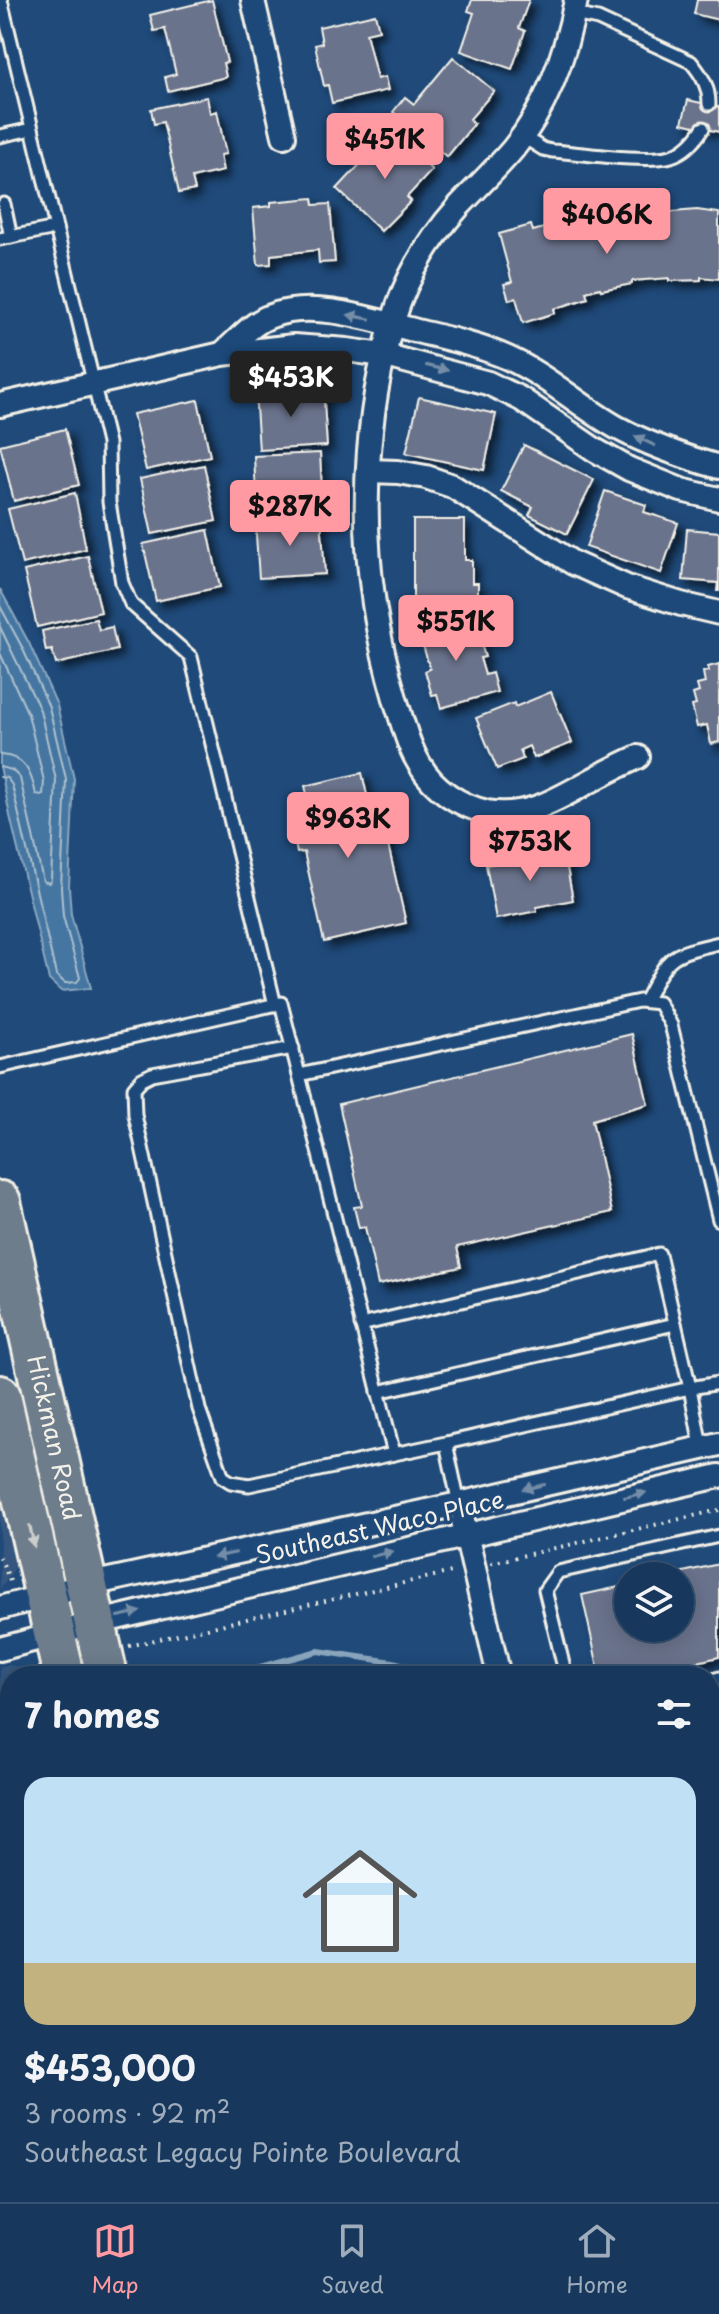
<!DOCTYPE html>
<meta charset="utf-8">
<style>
:root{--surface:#17385c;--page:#244365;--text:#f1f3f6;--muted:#9eacbb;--line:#365272;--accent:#ff9aa2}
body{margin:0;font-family:"Playpen Sans",sans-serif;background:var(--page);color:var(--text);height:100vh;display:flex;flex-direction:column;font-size:30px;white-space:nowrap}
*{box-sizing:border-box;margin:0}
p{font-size:26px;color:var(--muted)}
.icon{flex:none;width:44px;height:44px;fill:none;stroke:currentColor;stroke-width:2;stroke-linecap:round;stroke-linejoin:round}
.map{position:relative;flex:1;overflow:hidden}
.side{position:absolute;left:0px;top:1666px;width:720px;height:536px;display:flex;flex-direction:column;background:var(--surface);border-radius:32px 32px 0 0;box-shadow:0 4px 20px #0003,0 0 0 2px var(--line)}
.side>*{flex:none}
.tools{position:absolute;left:614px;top:1562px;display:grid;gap:16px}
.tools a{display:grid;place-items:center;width:80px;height:80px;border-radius:50%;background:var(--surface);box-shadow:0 4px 20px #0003,0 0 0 2px var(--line);font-size:40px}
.price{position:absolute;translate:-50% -68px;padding:0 18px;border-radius:8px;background:var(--accent);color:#111;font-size:26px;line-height:52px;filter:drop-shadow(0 2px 4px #0008)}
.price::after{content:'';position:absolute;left:50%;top:48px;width:24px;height:18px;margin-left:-12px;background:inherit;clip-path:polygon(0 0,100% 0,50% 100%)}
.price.on{background:#222;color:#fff}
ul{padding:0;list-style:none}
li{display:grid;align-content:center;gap:16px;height:424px;padding:0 24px}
li span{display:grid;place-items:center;height:248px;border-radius:24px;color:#555}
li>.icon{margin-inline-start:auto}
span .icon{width:144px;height:144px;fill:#fffc;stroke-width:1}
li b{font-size:34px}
h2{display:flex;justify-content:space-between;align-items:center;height:96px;padding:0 24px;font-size:34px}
.menu{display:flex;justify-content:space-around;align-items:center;height:112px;border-top:2px solid var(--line);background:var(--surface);font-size:22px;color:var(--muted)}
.menu a{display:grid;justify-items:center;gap:4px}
.menu .on{color:var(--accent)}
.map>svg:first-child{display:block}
</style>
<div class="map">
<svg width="719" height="2202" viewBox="0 0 719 2202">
<defs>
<filter id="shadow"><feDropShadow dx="6" dy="6" stdDeviation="4" flood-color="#0009"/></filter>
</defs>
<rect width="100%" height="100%" fill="#1f4a7a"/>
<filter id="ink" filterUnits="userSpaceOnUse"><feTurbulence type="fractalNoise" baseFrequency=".0125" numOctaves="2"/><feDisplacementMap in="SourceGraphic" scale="16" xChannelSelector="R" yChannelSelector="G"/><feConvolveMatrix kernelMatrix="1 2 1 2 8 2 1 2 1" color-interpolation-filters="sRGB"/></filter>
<g filter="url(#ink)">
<g fill="#36567f">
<path d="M0 1489 15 1559 14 1569 0 1590Z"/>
<path d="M9 1665 30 1669 38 1676H10V1764L0 1766V1667Z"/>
</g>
<path fill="#5c7f84" stroke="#a8b8b6" stroke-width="2" d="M3 1750 10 1753V1822L0 1832V1752Z"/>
<path fill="#4576a2" stroke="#8ba7be" stroke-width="2" d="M0 589 29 643 57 705 74 779 69 887 71 914 91 988 61 991 49 980 10 816 0 766Z"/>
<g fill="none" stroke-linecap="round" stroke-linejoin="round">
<g stroke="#aec0cc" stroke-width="2">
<path d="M0 606 22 647 49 707 66 779 61 888 63 916 80 978 77 982 65 983 56 975 12 785 7 778 0 777"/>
<path d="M0 627 40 710 56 780 51 880 49 883 43 881 20 778 12 770 0 767"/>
<path d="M0 653 28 714 44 781 43 795 36 794C31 772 25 756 0 755"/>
</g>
<path stroke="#8ba7be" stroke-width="6" d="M227 1676 318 1651 393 1662 411 1667"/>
</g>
<g fill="#6b738c" stroke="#f4f1e8" stroke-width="2" filter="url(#shadow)">
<path d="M212 0 227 62 223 63 226 77 168 91 165 77 176 74 165 29 154 31 150 15Z"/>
<path d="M472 0H529L519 28 525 31 512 69 461 51 474 13 468 11Z"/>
<path d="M697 0H719V20L694 14Z"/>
<path d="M375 14 379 30 366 33 377 79 385 77 388 90 332 103 328 85 324 86 315 45 322 43 319 27Z"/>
<path d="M453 57 494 91 469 120 474 124 447 157 393 112 405 97 414 104Z"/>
<path d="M207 97 210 113 217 111 226 154 220 155 223 171 192 178 195 190 179 193 163 122 154 124 151 109Z"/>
<path d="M688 100 719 107V132L682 123Z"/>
<path d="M391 131 432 170 407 197 411 201 381 231 337 189Z"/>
<path d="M313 198 314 205 330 204 335 262 319 263 318 250 271 255V264L258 265 253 208 271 206V202Z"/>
<path d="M660 208V213L697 210 719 213V279L701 277V280L669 281V278L632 281V284L601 290 600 288 586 292 588 298 554 309 555 313 523 323 516 298 509 300 504 284 512 282 499 234 531 225 533 231 566 222 568 229 571 228V226L589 220 590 223 627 216V212Z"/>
<path d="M323 388 327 446 259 450 255 392Z"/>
<path d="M419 397 496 414 484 470 406 453Z"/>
<path d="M198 400 210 456 146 470 133 414Z"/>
<path d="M65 429 79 485 14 501 0 445Z"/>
<path d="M524 445 594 480 567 534 529 515 533 507 501 491Z"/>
<path d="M320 453 323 510 257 514 254 456Z"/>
<path d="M204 465 216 521 152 534 140 479Z"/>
<path d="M605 491 646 505 644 512 678 523 661 573 586 547Z"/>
<path d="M75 493 86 549 22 564 8 509Z"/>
<path d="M321 517 325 574 259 578 255 521Z"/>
<path d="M413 520H465V560H472V583H478V601L413 600Z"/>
<path d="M687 529 719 532V591H717L718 583 683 580Z"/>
<path d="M208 530 220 587 156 601 143 544Z"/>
<path d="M88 556 101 612 37 627 24 571Z"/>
<path d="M473 616 485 657 480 658 485 675 492 673 497 692 441 708 437 694 432 695 425 671 430 669 419 632Z"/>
<path d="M96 619 99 630 112 627 117 650 56 664 52 650 46 651 42 631Z"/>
<path d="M719 664V742L711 744 707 725 697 727 692 706 696 705 693 694 699 692 697 685 705 683 703 672 709 671 708 667Z"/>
<path d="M551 692 572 743 534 758 529 746 520 750 523 759 497 769 476 718 514 703 515 707Z"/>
<path d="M362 773 369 804 378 801 406 923 324 942 304 852 297 853 291 824 313 819 305 786Z"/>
<path d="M563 846 573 900 537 907V911L496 919 486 865 524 858 523 854Z"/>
<path d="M632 1034 648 1104 592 1120 612 1212 457 1247 461 1267 378 1285 365 1227 359 1228 354 1207 362 1206 339 1104Z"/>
<path d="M719 1564V1657L636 1676H600L582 1595 628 1585V1628H680V1576H665Z"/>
<path d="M719 1809V1920L710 1880V1811Z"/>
</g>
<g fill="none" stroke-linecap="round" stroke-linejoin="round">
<defs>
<g id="lane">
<path d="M1 0 108 443 109 502 122 583 131 604 191 657 275 1005"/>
<path d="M574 14 598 19 691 62C702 75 709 87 709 104"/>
<path d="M0 136 32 129"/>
<path d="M522 136 543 149 552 151C580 153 647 163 671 156 686 151 695 141 703 128"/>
<path d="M4 204 11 237"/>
<path d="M0 239 56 228"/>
<path d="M645 1001C670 954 667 955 719 943"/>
<path d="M293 1048 152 1074 142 1079 134 1088 135 1115 199 1409 223 1477 231 1482 249 1485 394 1454"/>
<path d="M0 1067 281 1003 394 1454 446 1443"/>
<path d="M299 1075 639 1001 659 1003 671 1025 719 1220"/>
<path d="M361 1325 659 1254 690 1388 719 1383"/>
<path d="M378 1392 675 1324"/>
<path d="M459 1504 446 1443 690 1388 701 1446"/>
<path d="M566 1676 545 1590 558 1572 719 1536"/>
<path d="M710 1681 719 1678"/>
<path d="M710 1741 719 1739"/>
<path d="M2 1972 10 2007"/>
<path d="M710 1986 719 1984"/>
<path d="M33 2192 35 2202"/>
<path d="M444 2192 446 2202"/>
</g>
<g id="street">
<path d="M253 0 284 136"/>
<path d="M576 0C566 54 548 106 513 149 496 169 477 187 459 206 434 234 412 268 399 303 382 351 373 401 369 451 362 535 372 622 396 702 403 723 408 746 420 765 434 789 460 806 487 812 529 819 560 797 594 779 608 771 623 764 638 757"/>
<path d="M223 353C237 341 253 322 271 316 315 299 376 321 421 332 450 339 481 346 508 358 548 376 579 406 616 427 649 445 684 457 719 467"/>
<path d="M0 405 222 354 294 346 347 350 383 355 488 383 521 399 595 450 629 469 681 490 719 499"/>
<path d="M368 471 398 472 426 477 452 486 573 563 627 587 681 604 719 613"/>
<path d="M463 1521 499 1676"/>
<path d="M0 1608 86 1585 459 1504 719 1444"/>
<path d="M0 1649 95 1623 719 1476"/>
<path d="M710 2146 719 2144"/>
<path d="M710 2172 719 2170"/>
<path d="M456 2202 502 2192"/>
<path d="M584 2202 626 2192"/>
</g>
<g id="highway">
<path id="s1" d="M0 1202 107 1676"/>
<path d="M0 1396 64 1676"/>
<path d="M181 2192 183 2202"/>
<path d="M224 2192 226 2202"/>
</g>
</defs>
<use href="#lane" stroke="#f4f1e8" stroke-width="17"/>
<use href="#street" stroke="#f4f1e8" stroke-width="28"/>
<use href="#highway" stroke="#f4f1e8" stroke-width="46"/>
<g stroke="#f4f1e8" stroke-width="4" stroke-dasharray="2 6" stroke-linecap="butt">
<path d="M0 1557 10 1581"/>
<path d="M491 1563 719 1510"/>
<path d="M129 1646 456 1571"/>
<path d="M137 2192 140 2202"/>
</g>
<use href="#lane" stroke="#1f4a7a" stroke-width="11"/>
<use href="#street" stroke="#1f4a7a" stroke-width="22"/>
<use href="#highway" stroke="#6d7d8c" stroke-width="40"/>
</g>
<defs><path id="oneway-solid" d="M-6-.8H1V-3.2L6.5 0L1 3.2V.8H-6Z" transform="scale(2)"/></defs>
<g fill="#748da6">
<use href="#oneway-solid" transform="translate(359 317) rotate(-169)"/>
<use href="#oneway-solid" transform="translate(437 368) rotate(13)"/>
<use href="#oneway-solid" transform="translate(645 441) rotate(-155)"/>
<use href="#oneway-solid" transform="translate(534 1487) rotate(167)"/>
<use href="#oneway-solid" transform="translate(635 1495) rotate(-13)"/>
<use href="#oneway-solid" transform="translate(382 1554) rotate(-13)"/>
<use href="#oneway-solid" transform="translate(225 1555) rotate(168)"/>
<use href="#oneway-solid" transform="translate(129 1614) rotate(-13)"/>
</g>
<use fill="#cccecc" href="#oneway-solid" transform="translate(32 1536) rotate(77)"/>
</g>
<g text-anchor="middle" stroke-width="7" stroke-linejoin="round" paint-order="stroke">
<g font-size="24" fill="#f4f1e8" stroke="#1f4a7a">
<text dy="8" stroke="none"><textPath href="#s1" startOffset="242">Hickman Road</textPath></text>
<text transform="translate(380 1528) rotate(-13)" y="8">Southeast Waco Place</text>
</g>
</g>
</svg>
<div class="tools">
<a><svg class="icon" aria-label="layers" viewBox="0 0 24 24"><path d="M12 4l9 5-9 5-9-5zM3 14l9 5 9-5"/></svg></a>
</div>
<b class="price" style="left:385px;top:181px">$451K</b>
<b class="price" style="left:607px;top:256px">$406K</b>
<b class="price on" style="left:291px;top:419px">$453K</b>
<b class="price" style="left:290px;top:548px">$287K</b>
<b class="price" style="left:456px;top:663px">$551K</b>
<b class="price" style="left:348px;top:860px">$963K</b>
<b class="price" style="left:530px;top:883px">$753K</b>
<section class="side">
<h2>7 homes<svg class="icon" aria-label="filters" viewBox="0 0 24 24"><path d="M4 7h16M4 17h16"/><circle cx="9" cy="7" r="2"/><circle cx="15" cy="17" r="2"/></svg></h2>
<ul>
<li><span style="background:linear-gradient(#bfe0f5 75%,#c2b280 0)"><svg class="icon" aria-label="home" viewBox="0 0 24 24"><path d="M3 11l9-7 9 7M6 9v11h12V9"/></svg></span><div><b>$453,000</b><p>3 rooms · 92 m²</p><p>Southeast Legacy Pointe Boulevard</p></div></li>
</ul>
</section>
</div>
<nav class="menu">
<a class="on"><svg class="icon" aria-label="map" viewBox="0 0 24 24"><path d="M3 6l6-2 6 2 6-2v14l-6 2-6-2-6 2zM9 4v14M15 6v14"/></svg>Map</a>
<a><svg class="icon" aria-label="saved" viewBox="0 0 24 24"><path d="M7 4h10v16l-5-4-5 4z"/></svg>Saved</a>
<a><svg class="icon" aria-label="home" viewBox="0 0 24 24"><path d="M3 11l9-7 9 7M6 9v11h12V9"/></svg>Home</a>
</nav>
